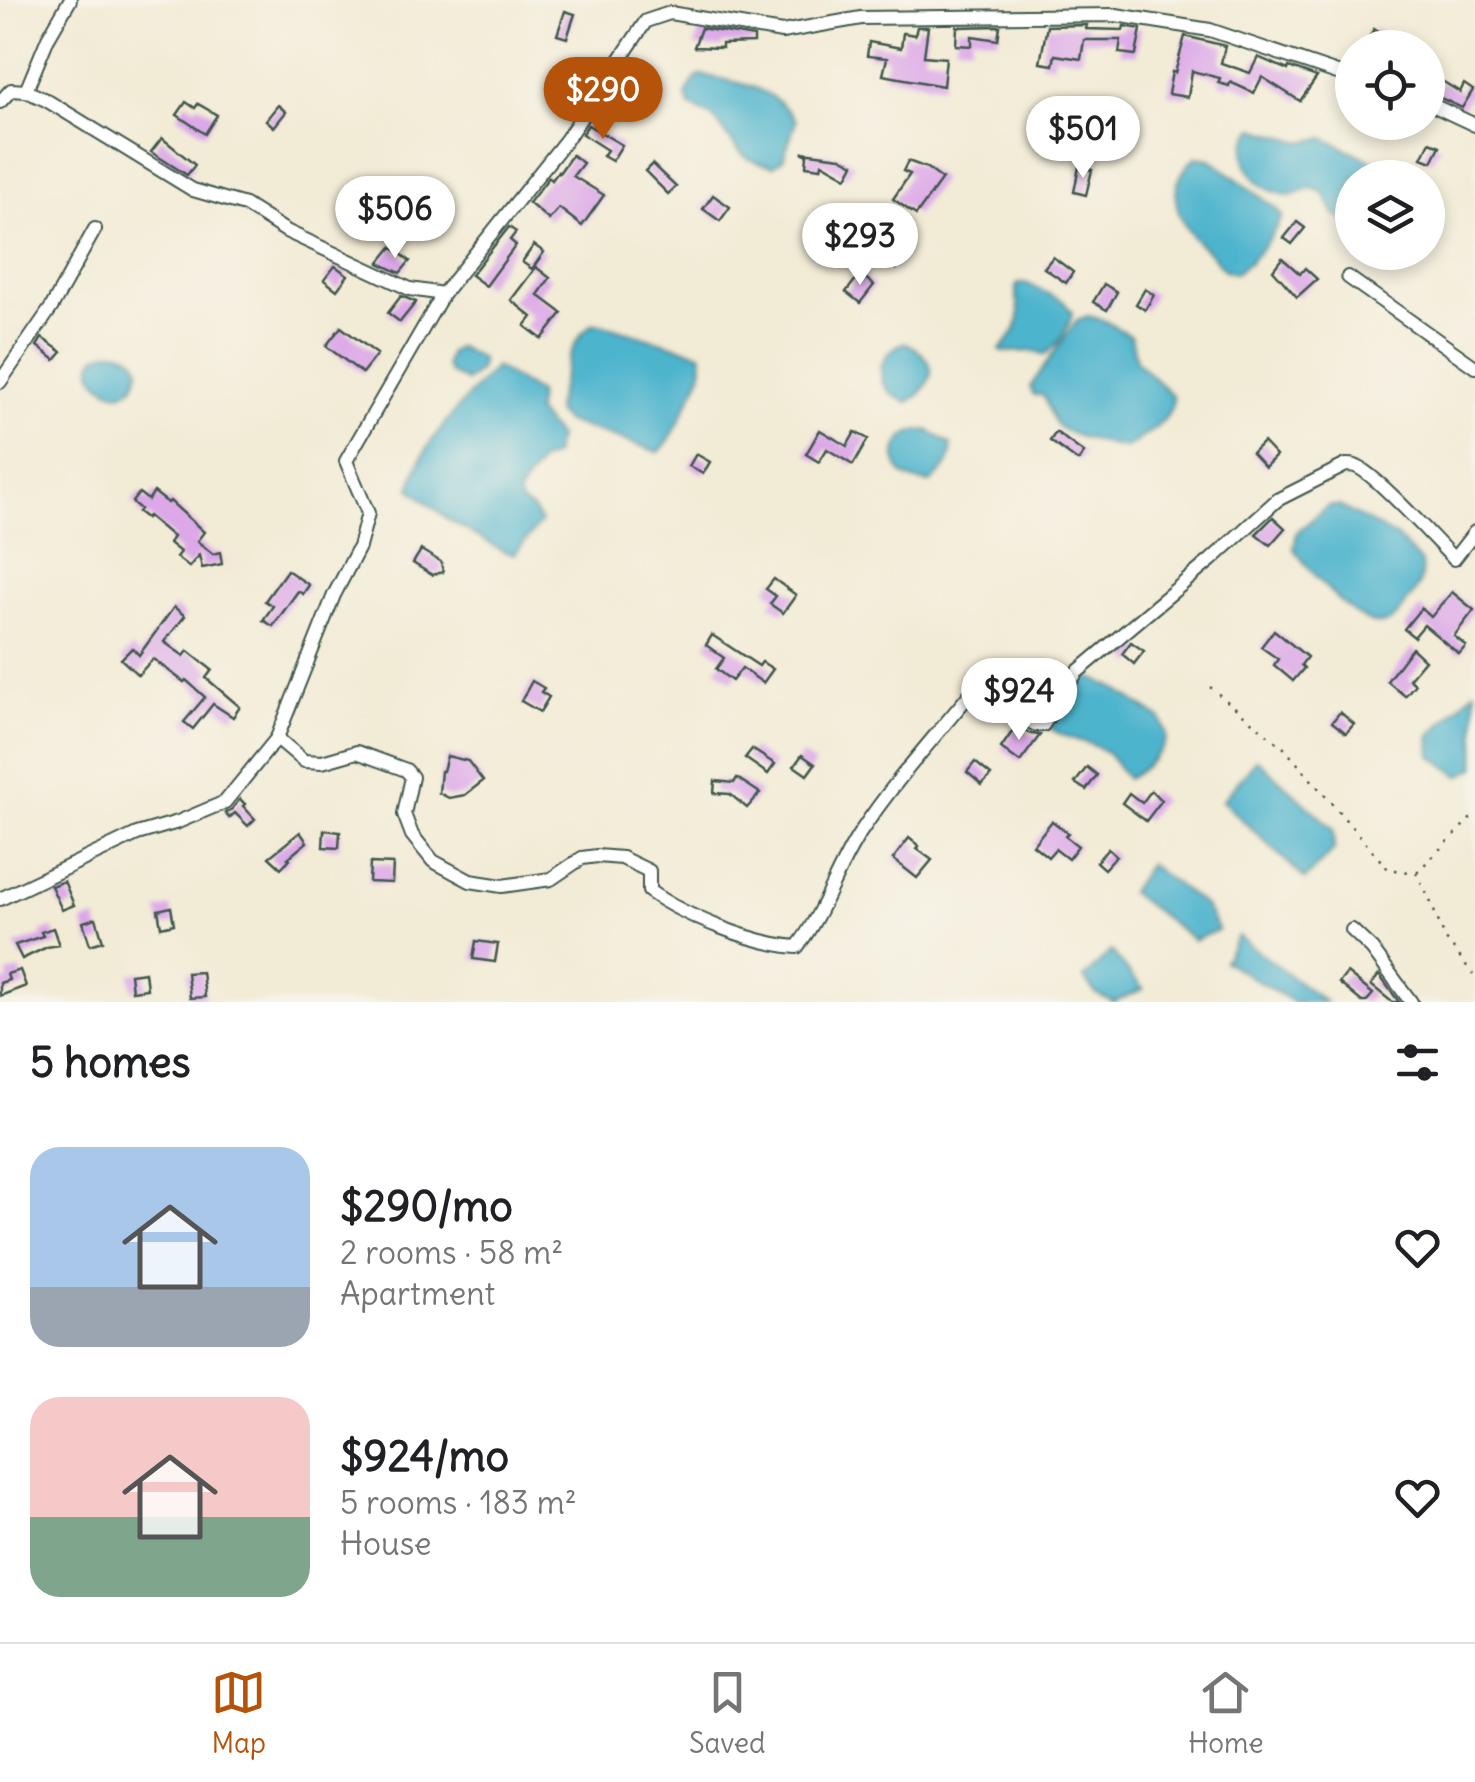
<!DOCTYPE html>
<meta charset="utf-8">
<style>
:root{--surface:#fff;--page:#f6f6f6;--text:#202124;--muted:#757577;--line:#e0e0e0;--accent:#b45309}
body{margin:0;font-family:Delius,sans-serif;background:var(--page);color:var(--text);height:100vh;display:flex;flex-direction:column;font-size:38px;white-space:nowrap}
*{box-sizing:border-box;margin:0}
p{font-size:32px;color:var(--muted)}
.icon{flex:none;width:55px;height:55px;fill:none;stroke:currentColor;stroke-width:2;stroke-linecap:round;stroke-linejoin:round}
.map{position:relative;height:1002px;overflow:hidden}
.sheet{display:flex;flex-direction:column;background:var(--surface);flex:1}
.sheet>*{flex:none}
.controls{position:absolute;left:1335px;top:30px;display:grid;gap:20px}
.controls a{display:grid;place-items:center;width:110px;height:110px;border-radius:50%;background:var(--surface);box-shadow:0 5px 15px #0003;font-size:50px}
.price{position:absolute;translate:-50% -85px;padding:0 22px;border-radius:35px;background:#fff;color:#222;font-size:32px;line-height:65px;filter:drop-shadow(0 2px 5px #0008)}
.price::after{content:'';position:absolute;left:50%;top:60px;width:30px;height:22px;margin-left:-15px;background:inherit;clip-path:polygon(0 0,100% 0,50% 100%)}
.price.selected{background:var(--accent);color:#fff}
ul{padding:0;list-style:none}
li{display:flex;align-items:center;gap:30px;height:250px;padding:0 30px}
li span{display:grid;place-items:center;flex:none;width:280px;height:200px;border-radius:30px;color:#555}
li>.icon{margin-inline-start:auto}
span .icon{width:120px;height:120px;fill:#fffc;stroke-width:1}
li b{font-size:42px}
h2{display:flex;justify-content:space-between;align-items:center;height:120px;padding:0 30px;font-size:42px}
.menu{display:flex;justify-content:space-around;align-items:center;height:140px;border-top:2px solid var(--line);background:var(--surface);font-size:28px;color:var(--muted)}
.menu a{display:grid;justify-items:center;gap:5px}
.menu .selected{color:var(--accent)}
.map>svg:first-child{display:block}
</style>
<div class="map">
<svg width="1475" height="1002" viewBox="0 0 1475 1002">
<rect width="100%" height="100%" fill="#f7f3e8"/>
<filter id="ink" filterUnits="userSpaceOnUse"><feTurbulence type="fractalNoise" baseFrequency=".01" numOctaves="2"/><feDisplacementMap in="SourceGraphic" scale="20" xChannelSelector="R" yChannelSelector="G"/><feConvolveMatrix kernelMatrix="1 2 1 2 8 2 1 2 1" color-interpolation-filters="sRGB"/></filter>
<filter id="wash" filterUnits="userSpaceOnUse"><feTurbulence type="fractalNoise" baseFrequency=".0048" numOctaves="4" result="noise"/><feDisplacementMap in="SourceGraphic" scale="40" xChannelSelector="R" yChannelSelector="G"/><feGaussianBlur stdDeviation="2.25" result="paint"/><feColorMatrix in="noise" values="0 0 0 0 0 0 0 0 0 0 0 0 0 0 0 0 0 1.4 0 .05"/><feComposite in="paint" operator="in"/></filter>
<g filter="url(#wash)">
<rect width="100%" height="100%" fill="#f2ebd5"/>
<g fill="#4eb4cd" stroke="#367880" stroke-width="2.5">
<path d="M701 75C741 83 772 86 796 121L783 159 774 166C738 161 737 147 717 122 711 114 697 110 689 105L686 95 694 80Z"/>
<path d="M1255 128 1302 142 1324 138 1394 171 1401 177 1352 178V227L1335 214 1324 194 1313 188 1291 196C1284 194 1274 192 1268 189 1245 175 1236 148 1255 128Z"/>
<path d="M1196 157 1210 159 1277 209 1282 217C1271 238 1255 259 1236 273 1222 272 1219 264 1211 254 1205 248 1198 243 1193 237 1171 210 1169 181 1196 157Z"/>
<path d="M1026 283 1063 301 1072 312C1070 327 1057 347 1044 355L1036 351 1003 352 1000 350C1010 338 1021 328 1019 311 1018 300 1014 296 1017 285Z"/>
<path d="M1088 316 1103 320 1131 336 1136 361 1173 396C1174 421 1145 435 1126 448 1111 446 1067 436 1057 425 1050 417 1048 405 1043 395H1034L1030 387 1077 320Z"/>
<path d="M592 324H601L701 353C708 374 693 390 685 409 677 425 673 438 659 452L566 422 557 414 556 406C564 379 568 341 592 324Z"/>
<path d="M903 343C913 345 917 349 924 356 940 372 925 393 908 402 875 392 871 358 903 343Z"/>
<path d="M458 347 481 359C482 371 475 375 466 381L450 373 446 365 449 353Z"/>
<path d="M113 351C125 352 135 355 139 367 134 429 55 359 113 351Z"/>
<path d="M495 367 538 393 536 412 558 437 553 456 541 461 518 493 521 503 532 509 541 522 515 554 505 552 450 521 411 489C418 444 465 401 495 367Z"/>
<path d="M928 430 951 445C953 463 942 472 930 483 922 482 912 481 905 476 890 465 894 440 911 433 916 430 922 431 928 430Z"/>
<path d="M1328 506H1339L1397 537 1421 563C1423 582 1417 591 1405 605 1401 611 1396 619 1389 622 1361 636 1309 569 1294 549L1297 532Z"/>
<path d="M1089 677 1113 687 1161 719C1163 725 1166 730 1166 736 1166 751 1140 772 1127 779 1120 771 1113 758 1105 752 1090 740 1066 741 1049 727 1055 707 1071 687 1089 677Z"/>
<path d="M1475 690V767L1460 776 1432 756 1430 736Z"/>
<path d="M1257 759 1333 829 1334 850 1305 879 1222 801Z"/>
<path d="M1149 864 1205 906 1218 930 1194 940 1130 892Z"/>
<path d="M1238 936 1325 1002H1293L1224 961Z"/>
<path d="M1111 951 1143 989 1114 1002 1096 994 1084 978Z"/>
</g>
<g id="blocks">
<g fill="#dca8e8">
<path d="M565 11 575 14 567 38 557 35Z"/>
<path d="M1087 25 1086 29 1123 30 1124 26 1141 29 1136 55 1119 53 1121 40H1084L1081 59 1055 55 1053 65 1040 63 1047 26Z"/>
<path d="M1000 26 998 40 972 36V46L956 45 957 27Z"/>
<path d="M917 27H928L924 56 946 58 943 86 883 75 887 58 867 56 869 42 901 48 903 33 915 35Z"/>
<path d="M701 28 754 37V43L722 44V48L694 47Z"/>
<path d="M1374 29 1385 36 1378 48 1366 42Z"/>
<path d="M1185 36 1225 46 1221 63 1250 73 1258 57 1288 70 1289 67 1317 77 1300 101 1262 77 1254 93 1230 82 1229 86 1218 83 1220 78 1192 71 1188 97 1168 94 1172 72 1175 73Z"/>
<path d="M651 75 661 81 646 105 636 99Z"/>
<path d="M1442 81 1460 92 1464 84 1473 90 1462 108 1434 95Z"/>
<path d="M186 102 195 108 198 104 217 115 205 134 177 115Z"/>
<path d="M278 105 286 112 274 127 266 120Z"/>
<path d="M588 125 622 145 612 161 603 156 607 150 582 134Z"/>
<path d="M162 138 195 165 187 175 151 152Z"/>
<path d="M1430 142 1440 146 1432 162 1422 158Z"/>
<path d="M802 152 841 157 854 164 847 177 822 163 821 168 806 166 807 155Z"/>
<path d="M572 155 583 163 573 176 604 195 582 226 559 208 549 220 529 203 549 177 552 180 558 172 559 173Z"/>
<path d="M908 161 927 168 942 179 916 215 893 199 910 174 903 171Z"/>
<path d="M652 164 676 187 668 194 645 171Z"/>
<path d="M1079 167 1092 170 1086 195 1074 192Z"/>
<path d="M713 195 730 207 720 221 703 209Z"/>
<path d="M869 219 909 251 896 269 887 263 889 260 857 235Z"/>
<path d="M1297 222 1305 228 1292 244 1284 238Z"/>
<path d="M509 227 516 232 510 240 516 245 486 286 471 275Z"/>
<path d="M534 245 544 252 532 269 522 262Z"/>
<path d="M392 247 410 261 400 273 379 263Z"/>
<path d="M1053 257 1073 272 1066 283 1044 268Z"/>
<path d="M1282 258 1300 274 1305 268 1317 279 1297 297 1273 270Z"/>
<path d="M335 266 348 275 337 290 324 280Z"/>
<path d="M536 267 550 278 538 295 562 313 542 339 525 326 532 317 511 300Z"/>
<path d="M860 274 874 285 860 303 846 292Z"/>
<path d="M1104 284 1117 292 1107 310 1093 302Z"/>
<path d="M1145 289 1154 295 1145 310 1136 304Z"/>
<path d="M401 296 416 302 400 322 388 313Z"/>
<path d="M341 327 377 354 362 373 326 346Z"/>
<path d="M42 338 62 352 55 360 37 346Z"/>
<path d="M820 430 847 446 855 432 868 439 853 465 827 449 819 462 806 454Z"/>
<path d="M1056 432 1084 453 1078 461 1050 441Z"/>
<path d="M1263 442 1276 456 1265 467 1252 453Z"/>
<path d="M696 454 710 462 703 474 689 466Z"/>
<path d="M154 492 168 503 170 501 204 532 197 541 213 554 220 552 222 564 202 568 199 555 189 567 176 557 180 552 169 543 173 537 148 516 146 518 138 512 140 509 132 502 139 493 148 500Z"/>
<path d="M1273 517 1285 528 1270 545 1256 534Z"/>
<path d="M421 550 441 562 443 572 432 575 413 563Z"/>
<path d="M287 570 309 585 303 594 298 591 273 626 263 620 273 606 265 601Z"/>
<path d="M774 579 796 595 783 613 770 604 776 596 766 589Z"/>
<path d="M1452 592 1474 610 1454 636 1466 646 1459 654 1424 625 1414 637 1404 629 1421 608 1431 617Z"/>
<path d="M174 607 185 616 164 642 184 656 188 651 212 670 206 678 240 707 233 717 213 704 193 729 184 722 205 697 186 680 184 682 153 659 138 675 121 659 132 648 139 655Z"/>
<path d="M1274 630 1307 657 1301 665 1304 668 1293 681 1274 665 1278 659 1261 647Z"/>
<path d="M712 635 759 666 762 662 773 669 763 683 742 668 732 681 716 669 724 658 706 645Z"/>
<path d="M1131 642 1144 651 1134 664 1122 654Z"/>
<path d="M1412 648 1425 660 1409 679 1415 684 1405 696 1387 681Z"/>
<path d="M532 681 544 688 541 692 549 697 540 712 521 701Z"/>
<path d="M1340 712 1354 724 1346 733 1332 722Z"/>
<path d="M1016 726 1031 734 1040 735 1020 762 1001 748Z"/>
<path d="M752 749 775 764 768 774 745 758Z"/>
<path d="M802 755 815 764 807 775 794 766Z"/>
<path d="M447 756 468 761 483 781 465 795 449 798 439 793 441 771H443Z"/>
<path d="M975 762 991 775 982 785 967 772Z"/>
<path d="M1087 767 1097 775 1086 790 1075 783Z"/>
<path d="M737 778 760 793 747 808 730 794 714 793 715 781 734 783Z"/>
<path d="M1151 791 1162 800 1146 821 1122 803 1129 793 1142 803Z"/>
<path d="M240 799 245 804 243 806 255 819 248 826 235 813 229 818 225 813 232 809Z"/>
<path d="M1052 821 1068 833 1065 836 1078 846 1068 859 1055 849 1048 857 1033 845Z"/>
<path d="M324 830 340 832 339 848 323 847Z"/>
<path d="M300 832 307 842 288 858 290 859 281 868 269 857Z"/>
<path d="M909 838 919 846 917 849 932 860 917 878 893 859Z"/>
<path d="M1108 849 1116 856 1104 869 1096 862Z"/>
<path d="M370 863 393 864 392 883 369 882Z"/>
<path d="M64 881 74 905 62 910 51 886Z"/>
<path d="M171 907 174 924 161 927 158 910Z"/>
<path d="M96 918 103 941 90 945 83 922Z"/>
<path d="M53 928 59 945 47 947 22 959 15 945 43 936 41 932Z"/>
<path d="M476 941 498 944 495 962 473 959Z"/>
<path d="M20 970 26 986 0 996V983L9 980 7 974Z"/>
<path d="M145 972 147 989 132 991 130 974Z"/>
<path d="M202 972 205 997 190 998 187 973Z"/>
<path d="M1347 973 1373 994 1366 1002H1362L1339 983Z"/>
<path d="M1379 975 1399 1002H1392L1371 985Z"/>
</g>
</g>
</g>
<g filter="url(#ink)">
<use href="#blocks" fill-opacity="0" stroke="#3f574c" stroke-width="2.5"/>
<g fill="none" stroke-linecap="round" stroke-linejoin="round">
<defs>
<g id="minor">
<path d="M26 91 48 38 70 0"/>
<path d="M0 102 11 90 26 91 46 100 193 190 245 205 286 231 410 289 443 294"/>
<path d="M1428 103 1475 125"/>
<path d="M1348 277 1475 367"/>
<path d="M0 382 51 308 95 229"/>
<path d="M277 738 304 761 322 762 357 752 406 770 412 777 404 814 412 835 433 861 470 881 502 886 551 879 582 858 597 856 622 858 649 871V891C684 916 754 944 797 947 824 913 836 869 860 833 892 784 933 739 970 694L975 692 1036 725H1043L1076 673 1211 560 1277 500 1346 465C1349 465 1352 465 1355 466 1373 471 1437 542 1454 559L1475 532"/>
<path d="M0 899 137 834 178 822 225 802 277 738 334 595 359 547 368 513 346 461 443 294 566 140 646 21 670 13 782 32 861 18 1116 15 1210 30 1352 78"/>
<path d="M1352 930 1372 949 1411 1002"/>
</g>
</defs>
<use href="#minor" stroke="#3f574c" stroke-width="16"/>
<g stroke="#3f574c" stroke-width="2.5" stroke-dasharray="2.5 8" stroke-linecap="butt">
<path d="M1210 687 1284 748 1388 869 1416 873 1429 898 1445 938 1473 974"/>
<path d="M1417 872 1475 814"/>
</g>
<use href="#minor" stroke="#fff" stroke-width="12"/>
</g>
</g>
</svg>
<div class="controls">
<a><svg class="icon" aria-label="locate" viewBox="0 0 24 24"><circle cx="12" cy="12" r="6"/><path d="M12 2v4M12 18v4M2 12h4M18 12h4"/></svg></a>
<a><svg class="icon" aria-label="layers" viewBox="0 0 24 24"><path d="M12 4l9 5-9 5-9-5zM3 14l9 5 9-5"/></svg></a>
</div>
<b class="price selected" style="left:603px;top:142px">$290</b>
<b class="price" style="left:1083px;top:181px">$501</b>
<b class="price" style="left:395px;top:261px">$506</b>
<b class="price" style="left:860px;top:288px">$293</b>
<b class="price" style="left:1019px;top:743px">$924</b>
</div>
<section class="sheet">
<h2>5 homes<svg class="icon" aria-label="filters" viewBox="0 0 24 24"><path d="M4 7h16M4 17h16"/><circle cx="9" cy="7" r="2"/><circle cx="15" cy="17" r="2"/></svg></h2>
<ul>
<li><span style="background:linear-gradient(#a9c7e8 70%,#9aa5b1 0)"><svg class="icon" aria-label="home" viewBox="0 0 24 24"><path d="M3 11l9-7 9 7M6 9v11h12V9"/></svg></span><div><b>$290/mo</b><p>2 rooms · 58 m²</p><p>Apartment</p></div><svg class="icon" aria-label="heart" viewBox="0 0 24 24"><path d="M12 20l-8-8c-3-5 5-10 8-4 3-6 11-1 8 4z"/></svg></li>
<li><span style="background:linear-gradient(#f6c9c9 60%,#7fa58c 0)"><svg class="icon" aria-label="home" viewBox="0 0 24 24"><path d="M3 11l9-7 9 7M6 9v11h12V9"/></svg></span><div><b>$924/mo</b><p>5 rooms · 183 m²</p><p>House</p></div><svg class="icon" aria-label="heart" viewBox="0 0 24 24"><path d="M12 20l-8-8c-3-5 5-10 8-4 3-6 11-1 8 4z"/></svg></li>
</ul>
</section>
<nav class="menu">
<a class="selected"><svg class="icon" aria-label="map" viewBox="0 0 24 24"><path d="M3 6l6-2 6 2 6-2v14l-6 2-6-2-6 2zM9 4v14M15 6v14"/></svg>Map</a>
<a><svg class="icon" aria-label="saved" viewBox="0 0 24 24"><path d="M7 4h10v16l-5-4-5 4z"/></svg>Saved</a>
<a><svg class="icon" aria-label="home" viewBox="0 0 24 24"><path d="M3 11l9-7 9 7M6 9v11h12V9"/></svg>Home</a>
</nav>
